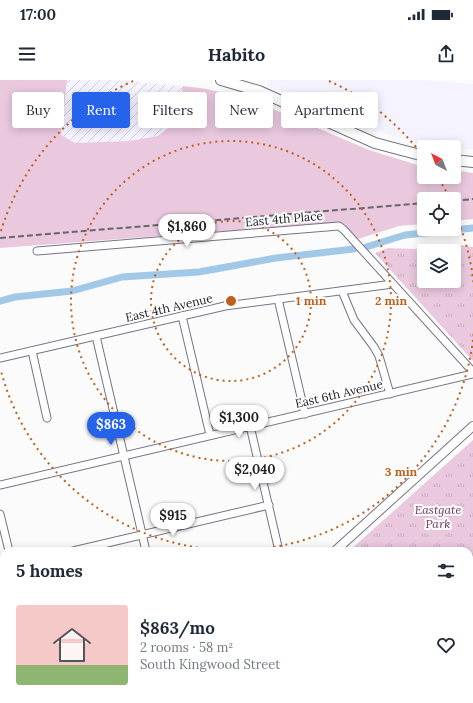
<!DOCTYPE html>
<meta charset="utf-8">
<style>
:root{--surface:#fff;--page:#f6f6f7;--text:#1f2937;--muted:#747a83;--line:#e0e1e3;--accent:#2563eb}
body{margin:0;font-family:Lora,serif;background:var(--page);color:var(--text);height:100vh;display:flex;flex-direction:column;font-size:15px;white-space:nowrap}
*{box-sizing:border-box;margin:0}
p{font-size:13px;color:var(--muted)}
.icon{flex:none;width:22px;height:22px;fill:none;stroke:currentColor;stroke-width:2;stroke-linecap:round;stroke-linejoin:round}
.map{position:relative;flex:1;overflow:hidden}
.side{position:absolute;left:0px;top:467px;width:473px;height:156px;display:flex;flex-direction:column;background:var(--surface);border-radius:12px 12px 0 0;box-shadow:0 2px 10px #0003}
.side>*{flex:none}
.top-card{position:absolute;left:12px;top:12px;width:449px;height:36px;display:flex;gap:8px}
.needle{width:26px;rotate:318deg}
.controls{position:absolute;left:417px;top:60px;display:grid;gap:8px}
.controls a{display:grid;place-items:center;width:44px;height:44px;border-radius:4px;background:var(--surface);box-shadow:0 2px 10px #0003;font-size:20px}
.price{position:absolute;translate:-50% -34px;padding:0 9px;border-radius:14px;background:#fff;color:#222;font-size:13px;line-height:26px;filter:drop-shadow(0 1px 2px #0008)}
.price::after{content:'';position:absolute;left:50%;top:24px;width:12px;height:9px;margin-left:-6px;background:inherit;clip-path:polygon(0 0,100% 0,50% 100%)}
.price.current{background:var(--accent);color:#fff}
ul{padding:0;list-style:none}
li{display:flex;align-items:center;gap:12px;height:100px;padding:0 16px}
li+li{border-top:1px solid var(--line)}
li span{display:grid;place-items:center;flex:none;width:112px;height:80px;border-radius:4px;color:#555}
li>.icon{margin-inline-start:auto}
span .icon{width:48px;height:48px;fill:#fffc;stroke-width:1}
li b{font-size:17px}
h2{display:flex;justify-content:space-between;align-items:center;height:48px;padding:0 16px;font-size:17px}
.tag{padding:0 14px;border-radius:4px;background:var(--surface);box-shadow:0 2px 10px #0003;font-size:14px;line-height:36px}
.tag.current{background:var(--accent);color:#fff}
.status{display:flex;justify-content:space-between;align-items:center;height:28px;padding:0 20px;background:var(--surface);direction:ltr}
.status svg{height:11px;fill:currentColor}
header{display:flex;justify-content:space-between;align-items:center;height:52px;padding:0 16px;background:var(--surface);font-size:18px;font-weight:800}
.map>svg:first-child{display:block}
</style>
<div class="status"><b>17:00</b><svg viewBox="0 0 49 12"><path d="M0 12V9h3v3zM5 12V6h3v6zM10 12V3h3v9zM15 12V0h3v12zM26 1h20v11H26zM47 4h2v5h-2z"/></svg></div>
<header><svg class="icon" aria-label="menu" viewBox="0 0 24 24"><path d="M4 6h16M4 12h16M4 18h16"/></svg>Habito<svg class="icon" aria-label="share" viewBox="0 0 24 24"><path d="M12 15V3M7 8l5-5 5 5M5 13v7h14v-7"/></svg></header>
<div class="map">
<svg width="473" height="623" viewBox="0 0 473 623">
<defs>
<pattern id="industrial-furrows" width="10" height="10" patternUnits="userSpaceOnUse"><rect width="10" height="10" fill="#f4f3ff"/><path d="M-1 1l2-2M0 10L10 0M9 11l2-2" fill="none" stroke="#d1d0db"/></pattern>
<pattern id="park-tufts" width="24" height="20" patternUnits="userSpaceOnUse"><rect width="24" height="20" fill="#eac8de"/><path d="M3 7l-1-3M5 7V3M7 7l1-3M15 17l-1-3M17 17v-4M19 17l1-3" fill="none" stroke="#c8acbe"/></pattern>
</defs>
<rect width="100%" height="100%" fill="#fbfbfb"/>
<g fill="#f4f3ff">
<path d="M268 0H424L473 4V69L437 67 393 56 267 6Z"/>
<path d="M184 619H341L344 623H180Z"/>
</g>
<path fill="url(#industrial-furrows)" d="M67 0H113L183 6 175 42 158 56 129 61 75 63 61 55Z"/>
<path fill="#eac8de" d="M0 0H67L61 55 75 63 129 61 158 56 175 42 183 6 207 9 247 18 369 70 424 87V97H454V90L473 93V139L454 141V119H424V144L399 146 358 159 345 146 333 143 0 168Z"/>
<g fill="url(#park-tufts)" fill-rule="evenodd">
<path d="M451 164 473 167V281L375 173 388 168 414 169ZM424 171H454V201H424Z"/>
<path d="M473 360V623H344L341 619H469V471H349Z"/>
</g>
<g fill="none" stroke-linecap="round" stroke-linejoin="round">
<g stroke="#a2c8e8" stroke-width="7">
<path d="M366 167 405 155 473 148"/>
<path d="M0 221 15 217 72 211 122 197 199 192 276 178 354 169"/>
</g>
<defs>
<g id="minor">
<path d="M37 171 339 146 344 150 473 292"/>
<path d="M342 211 354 240 374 267 379 276 390 314"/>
<path d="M278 219 305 334"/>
<path d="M182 236 210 355"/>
<path d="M96 256 146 471"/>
<path d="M32 271 47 338"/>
<path d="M0 278 225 226 393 204"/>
<path d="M250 346 279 471"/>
<path d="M0 405 473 294"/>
<path d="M0 434 9 471"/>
<path d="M73 471 269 425"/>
<path d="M0 488 4 487"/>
<path d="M0 574 4 573"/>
<path d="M92 619 96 623"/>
</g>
<g id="tertiary">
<path d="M335 471 473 346"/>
<path d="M166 623 170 619"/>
</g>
<g id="primary">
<path d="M221 0 259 11 375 63 424 76"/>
<path d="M454 80 473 82"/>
</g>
</defs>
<use href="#minor" stroke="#777487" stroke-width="9"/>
<use href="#tertiary" stroke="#777487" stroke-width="10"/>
<use href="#primary" stroke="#777487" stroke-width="12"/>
<use href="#minor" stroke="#fff" stroke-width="7"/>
<use href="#tertiary" stroke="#fff" stroke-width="8"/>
<use href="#primary" stroke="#fff" stroke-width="10"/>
<g stroke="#66666b" stroke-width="2" stroke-dasharray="6 3" stroke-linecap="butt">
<path d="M454 121 473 119"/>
<path d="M0 158 424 123"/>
</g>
</g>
<g fill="none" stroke="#bf601b" stroke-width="2" stroke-dasharray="2 4">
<circle cx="231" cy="221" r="80"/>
<circle cx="231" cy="221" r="160"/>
<path d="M1 151A241 241 0 0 1 133 1M329 1A241 241 0 0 1 423 76M439 99A241 241 0 0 1 449 117M454 131A241 241 0 1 1 1 291"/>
</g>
<g text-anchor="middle" stroke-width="4" stroke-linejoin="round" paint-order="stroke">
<g font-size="12" fill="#222128" stroke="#fff">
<text transform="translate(284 139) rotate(-5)" y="4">East 4th Place</text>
<text transform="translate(169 228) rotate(-13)" y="4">East 4th Avenue</text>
<text transform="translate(339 314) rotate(-13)" y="4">East 6th Avenue</text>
</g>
<g font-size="12" font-style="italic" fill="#6c375d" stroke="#fff">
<text x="438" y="434">Eastgate<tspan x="438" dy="14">Park</tspan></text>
</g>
</g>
<circle cx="231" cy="221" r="6" fill="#bf601b" stroke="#fff" stroke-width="2"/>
<g font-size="12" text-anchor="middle" font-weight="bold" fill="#bf601b" stroke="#fff" stroke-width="4" stroke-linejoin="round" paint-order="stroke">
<text x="311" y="225">1 min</text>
<text x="391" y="225">2 min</text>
<text x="401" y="396">3 min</text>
</g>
</svg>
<div class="controls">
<a><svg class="needle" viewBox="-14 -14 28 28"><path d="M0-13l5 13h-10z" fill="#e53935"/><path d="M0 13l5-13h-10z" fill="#747a83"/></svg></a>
<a><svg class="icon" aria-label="locate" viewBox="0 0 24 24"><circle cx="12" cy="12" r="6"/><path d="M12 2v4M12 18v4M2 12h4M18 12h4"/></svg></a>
<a><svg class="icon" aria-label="layers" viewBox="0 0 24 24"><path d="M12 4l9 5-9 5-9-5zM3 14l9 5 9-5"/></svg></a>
</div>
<b class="price" style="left:187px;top:168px">$1,860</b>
<b class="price" style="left:239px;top:359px">$1,300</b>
<b class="price current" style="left:111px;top:366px">$863</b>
<b class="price" style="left:255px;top:411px">$2,040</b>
<b class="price" style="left:173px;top:457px">$915</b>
<div class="top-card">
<a class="tag">Buy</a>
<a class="tag current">Rent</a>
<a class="tag">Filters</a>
<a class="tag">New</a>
<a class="tag">Apartment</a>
</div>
<section class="side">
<h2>5 homes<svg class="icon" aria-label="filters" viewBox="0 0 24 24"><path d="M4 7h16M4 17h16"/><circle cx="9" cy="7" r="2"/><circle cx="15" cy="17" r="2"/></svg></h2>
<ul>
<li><span style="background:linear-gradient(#f6c9c9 75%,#8fb573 0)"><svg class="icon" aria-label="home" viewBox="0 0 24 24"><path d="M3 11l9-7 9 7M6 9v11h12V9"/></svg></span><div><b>$863/mo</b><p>2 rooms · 58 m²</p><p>South Kingwood Street</p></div><svg class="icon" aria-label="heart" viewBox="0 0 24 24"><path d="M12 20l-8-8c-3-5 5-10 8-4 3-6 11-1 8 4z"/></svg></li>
</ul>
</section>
</div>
